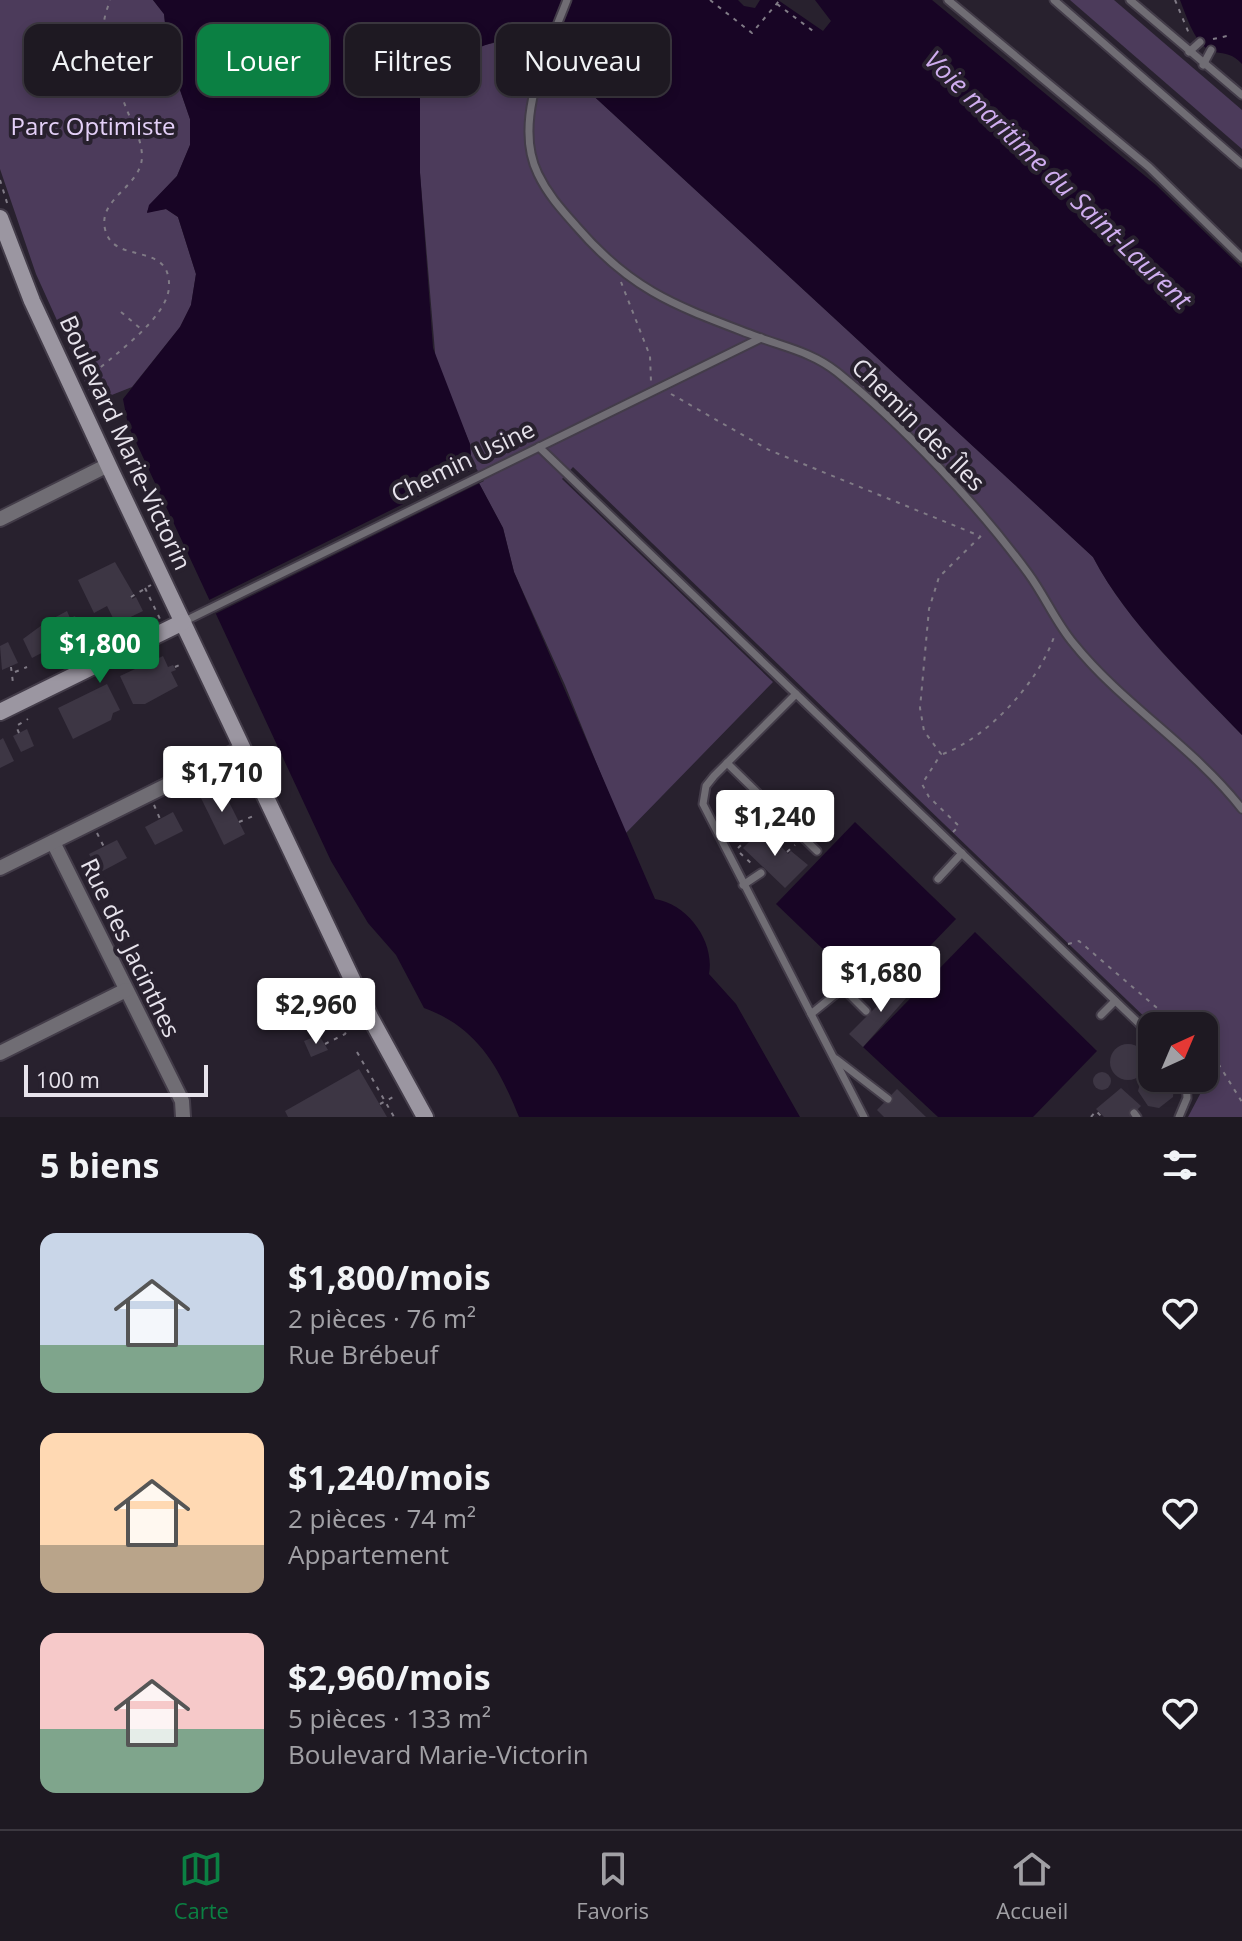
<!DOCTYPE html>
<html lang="fr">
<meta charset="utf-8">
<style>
:root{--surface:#1e1922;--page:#2b262f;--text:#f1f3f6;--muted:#a1a0a5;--line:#3c3840;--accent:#0b8043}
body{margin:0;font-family:"Open Sans",sans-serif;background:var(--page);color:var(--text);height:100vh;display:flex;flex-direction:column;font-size:30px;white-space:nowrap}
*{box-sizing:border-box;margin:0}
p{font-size:26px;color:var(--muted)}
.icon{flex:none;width:44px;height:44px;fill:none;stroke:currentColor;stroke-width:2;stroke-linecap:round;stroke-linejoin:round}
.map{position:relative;height:1117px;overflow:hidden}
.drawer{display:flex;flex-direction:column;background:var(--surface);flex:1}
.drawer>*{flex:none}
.banner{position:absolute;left:24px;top:24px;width:800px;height:72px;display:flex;gap:16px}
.needle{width:52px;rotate:44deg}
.fabs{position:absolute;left:1138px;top:1012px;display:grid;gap:16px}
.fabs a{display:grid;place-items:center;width:80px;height:80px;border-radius:16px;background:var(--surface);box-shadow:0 4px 12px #0003,0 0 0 2px var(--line);font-size:40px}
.scale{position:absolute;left:24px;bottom:20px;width:184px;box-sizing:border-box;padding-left:8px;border:4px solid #e7e3ec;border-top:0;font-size:22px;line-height:28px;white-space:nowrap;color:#e7e3ec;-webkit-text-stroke:6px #28212e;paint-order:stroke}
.price{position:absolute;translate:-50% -68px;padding:0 18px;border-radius:8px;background:#fff;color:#222;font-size:26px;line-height:52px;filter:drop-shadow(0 2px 4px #0008)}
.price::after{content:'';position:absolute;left:50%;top:48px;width:24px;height:18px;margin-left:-12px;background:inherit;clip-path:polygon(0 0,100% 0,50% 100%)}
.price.active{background:var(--accent);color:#fff}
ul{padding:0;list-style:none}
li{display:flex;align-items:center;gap:24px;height:200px;padding:0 40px}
li span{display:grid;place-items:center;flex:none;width:224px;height:160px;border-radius:16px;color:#555}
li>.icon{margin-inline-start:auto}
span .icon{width:96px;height:96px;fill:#fffc;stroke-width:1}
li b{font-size:34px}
h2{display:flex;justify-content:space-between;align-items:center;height:96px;padding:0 40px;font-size:34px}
.tag{padding:0 28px;border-radius:16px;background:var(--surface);box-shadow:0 4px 12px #0003,0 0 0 2px var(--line);font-size:28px;line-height:72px}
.tag.active{background:var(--accent);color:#fff}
.dock{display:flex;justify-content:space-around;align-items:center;height:112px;border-top:2px solid var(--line);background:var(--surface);font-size:22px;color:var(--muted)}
.dock a{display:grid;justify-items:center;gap:4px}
.dock .active{color:var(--accent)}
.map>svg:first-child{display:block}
</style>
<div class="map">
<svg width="1242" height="1117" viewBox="0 0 1242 1117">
<rect width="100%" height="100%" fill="#28212e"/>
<g fill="#4c3b5b">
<path d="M0 0H153L164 14 169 58 190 119V145L177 176 150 205 147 212 166 209 178 217 196 274 191 305 180 327 132 387 94 402 36 274 0 169Z"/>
<path d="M1070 0H1114L1242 110V149Z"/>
<path d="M533 34 564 48 585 88 1093 557C1128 624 1190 681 1242 735V1117H1188L1208 1079 1204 1074V1026H1154L573 467 562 479 773 682 625 834 565 685 514 572 503 528 472 470 470 444 436 364 420 173V98L426 76 436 68 439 60 452 55 454 60 476 47Z"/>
</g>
<g fill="#180525">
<path d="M153 0H738L744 6 755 8 760 0H778L823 31 831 21 815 0H932L1156 185 1242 268V735C1190 680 1128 624 1093 557L585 88C575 77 574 60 565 49 541 21 478 45 453 60L451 55 439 60 436 68 426 76 420 98V173L433 348 470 444 472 470 503 528 514 572 655 899C688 904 715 942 709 974L736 1004 800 1117H519C499 1067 477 1027 424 1008L396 955 368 923 331 861 128 425 123 399 180 327 191 305 196 274 178 217 166 209 147 213 149 205 177 176 190 145V119L169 58 164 14Z"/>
<path d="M1180 0H1242V64C1233 54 1226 54 1215 52 1196 49 1186 15 1180 0Z"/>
<path d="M855 822 956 919 877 1001 776 904Z"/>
<path d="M975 932 1097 1051 1033 1117H938L863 1047Z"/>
</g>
<path fill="#28212e" d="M476 468 484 481 213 615 207 601Z"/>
<g fill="#3d3644">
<path d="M121 31 128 32 130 38 126 43 120 42 117 37Z"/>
<path d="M115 562 133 593 132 599 136 597 143 611 116 624 107 606 94 613 78 580Z"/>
<path d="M67 611 70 618 75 616 84 635 63 645 54 626 57 624 54 618Z"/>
<path d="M42 625 55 646 32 658 23 639Z"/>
<path d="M8 642 18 663 2 670 0 646Z"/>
<path d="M163 656 168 667 173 665 176 670 171 672 178 686 145 704H133L120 676Z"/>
<path d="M107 684 120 710 113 713 111 720 73 739 58 708Z"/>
<path d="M27 729 34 746 21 752 13 736Z"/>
<path d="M3 738 14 761 0 768V740Z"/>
<path d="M220 784 245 834 224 845 199 794Z"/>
<path d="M173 812 183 831 155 845 145 827Z"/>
<path d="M764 827 788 854 791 851 808 865 785 888 743 848Z"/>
<path d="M117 840 127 858 99 873 89 854Z"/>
<path d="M904 979 914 989 863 1047 849 1034Z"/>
<path d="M319 1035 328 1050 311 1057 304 1041Z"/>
<circle cx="1128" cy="1062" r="18"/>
<path d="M359 1069 387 1117H288L285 1111Z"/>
<circle cx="1102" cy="1081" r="9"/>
<path d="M1152 1073V1078H1169L1174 1086 1173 1097 1159 1108 1148 1106 1138 1091 1141 1080Z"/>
<path d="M1121 1088 1141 1106 1130 1117H1104L1096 1109Z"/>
<path d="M897 1089 926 1117H884L877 1110Z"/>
</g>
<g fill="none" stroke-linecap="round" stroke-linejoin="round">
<defs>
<g id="lane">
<path d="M567 0C548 50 512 121 538 174 548 195 562 210 577 227 633 292 677 306 755 336 784 347 812 352 837 372 903 425 978 505 1028 573 1045 596 1056 623 1074 644 1123 705 1194 747 1242 809"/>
<path d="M948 0 1149 167 1242 258"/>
<path d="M1054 0 1242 164"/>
<path d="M1130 0 1242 95"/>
<path d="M1189 52 1200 42"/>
<path d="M1203 65 1211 50"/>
<path d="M539 447 1152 1036"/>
<path d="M185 621 761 338"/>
<path d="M796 694 714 776 706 786 703 804 864 1117"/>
<path d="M727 763 817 851"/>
<path d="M938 879 962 853"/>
<path d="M743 885 761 873"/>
<path d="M811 1014 843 988 866 1011"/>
<path d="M1101 1015 1115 1001"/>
<path d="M836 1059 888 1099"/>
<path d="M1134 1113 1137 1117"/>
<path d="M1179 1117 1187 1098 1186 1078"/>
</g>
<g id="street">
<path d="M0 519 108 465"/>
<path d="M53 842 182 1101 183 1117"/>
<path d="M0 868 242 748"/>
<path d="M0 1053 126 990"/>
</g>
<g id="secondary">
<path d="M0 218 32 301 111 471 370 1017 425 1117"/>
<path d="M0 712 183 622"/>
</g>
</defs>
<use href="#lane" stroke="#433c49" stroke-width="11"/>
<use href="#street" stroke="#433c49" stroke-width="18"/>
<use href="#secondary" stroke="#433c49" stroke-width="20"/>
<g stroke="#807b86" stroke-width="2" stroke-dasharray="4 6" stroke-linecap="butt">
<path d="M710 0 752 33 779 1"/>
<path d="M1175 0 1190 36"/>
<path d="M777 4 813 31"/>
<path d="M1213 39 1227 36"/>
<path d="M0 180 8 206"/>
<path d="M621 282 650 356 651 382"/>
<path d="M121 312 141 329"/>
<path d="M86 380C110 357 167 320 169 287 171 240 113 266 105 229 98 198 141 187 142 157 142 138 131 122 125 105 117 86 120 65 113 46 110 38 104 32 104 24 104 16 108 7 110 0"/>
<path d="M671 394 769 450 980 536"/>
<path d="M145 588 160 619"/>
<path d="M131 597 151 585"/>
<path d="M72 640 77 649"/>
<path d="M43 652 49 662"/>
<path d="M11 667 13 683"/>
<path d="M175 667 184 663"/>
<path d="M15 672 27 667"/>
<path d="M19 733 16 726 28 719"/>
<path d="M943 754C988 737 1038 683 1054 637"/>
<path d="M226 797 246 786"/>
<path d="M154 805 160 819"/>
<path d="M239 822 256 815"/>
<path d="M953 832 959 826 929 797 922 784 941 754 924 731 920 708 929 609 939 577 984 533"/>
<path d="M97 833 104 847"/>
<path d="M738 848 767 819"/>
<path d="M787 852 795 845"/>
<path d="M740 853 753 865"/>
<path d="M1068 944 1079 941 1178 1026"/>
<path d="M325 1044 345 1034 349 1027"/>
<path d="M1204 1050 1216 1060 1242 1102"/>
<path d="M357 1052 394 1117"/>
<path d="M380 1104 395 1096"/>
<path d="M1091 1117 1096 1111 1102 1117"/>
</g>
<use href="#lane" stroke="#706d74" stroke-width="7"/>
<use href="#street" stroke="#706d74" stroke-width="14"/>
<use href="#secondary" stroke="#9b96a1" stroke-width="16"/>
</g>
<g text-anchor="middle" stroke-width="8" stroke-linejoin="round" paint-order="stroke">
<g font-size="24" fill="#e4d0f8" stroke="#28212e">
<text x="93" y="135">Parc Optimiste</text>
</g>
<g font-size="24" fill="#e7e3ec" stroke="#28212e">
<text transform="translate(918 425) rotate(45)" y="8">Chemin des Îles</text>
<text transform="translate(125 443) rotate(65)" y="8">Boulevard Marie-Victorin</text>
<text transform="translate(463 462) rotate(-26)" y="8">Chemin Usine</text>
<text transform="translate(130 948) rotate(64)" y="8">Rue des Jacinthes</text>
</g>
<g font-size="26" font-style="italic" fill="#d0aef0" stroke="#28212e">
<text transform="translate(1058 180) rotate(44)" y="9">Voie maritime du Saint-Laurent</text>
</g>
</g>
</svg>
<div class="fabs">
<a><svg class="needle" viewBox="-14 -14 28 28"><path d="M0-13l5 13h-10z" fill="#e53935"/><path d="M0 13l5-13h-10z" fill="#a1a0a5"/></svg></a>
</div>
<div class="scale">100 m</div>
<b class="price active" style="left:100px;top:685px">$1,800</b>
<b class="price" style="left:222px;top:814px">$1,710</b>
<b class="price" style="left:775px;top:858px">$1,240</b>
<b class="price" style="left:881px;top:1014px">$1,680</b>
<b class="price" style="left:316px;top:1046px">$2,960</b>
<div class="banner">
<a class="tag">Acheter</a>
<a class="tag active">Louer</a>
<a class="tag">Filtres</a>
<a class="tag">Nouveau</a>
</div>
</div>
<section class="drawer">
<h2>5 biens<svg class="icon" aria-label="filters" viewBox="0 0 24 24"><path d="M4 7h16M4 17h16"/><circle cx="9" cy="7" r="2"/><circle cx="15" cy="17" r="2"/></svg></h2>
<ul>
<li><span style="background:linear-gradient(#c9d6e8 70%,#7fa58c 0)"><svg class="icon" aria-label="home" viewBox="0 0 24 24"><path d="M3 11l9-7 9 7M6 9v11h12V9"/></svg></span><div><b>$1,800/mois</b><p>2 pièces · 76 m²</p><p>Rue Brébeuf</p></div><svg class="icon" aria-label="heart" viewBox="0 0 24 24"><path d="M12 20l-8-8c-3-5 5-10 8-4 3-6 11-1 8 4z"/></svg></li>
<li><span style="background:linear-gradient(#ffd9b3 70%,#b9a48a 0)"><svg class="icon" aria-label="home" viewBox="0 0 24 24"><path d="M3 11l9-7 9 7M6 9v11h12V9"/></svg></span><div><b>$1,240/mois</b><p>2 pièces · 74 m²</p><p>Appartement</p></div><svg class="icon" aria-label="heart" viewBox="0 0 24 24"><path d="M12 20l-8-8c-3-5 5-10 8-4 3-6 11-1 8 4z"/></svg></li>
<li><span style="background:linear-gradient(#f6c9c9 60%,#7fa58c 0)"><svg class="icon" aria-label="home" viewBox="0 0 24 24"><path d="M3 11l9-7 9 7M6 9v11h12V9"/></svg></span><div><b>$2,960/mois</b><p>5 pièces · 133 m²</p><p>Boulevard Marie-Victorin</p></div><svg class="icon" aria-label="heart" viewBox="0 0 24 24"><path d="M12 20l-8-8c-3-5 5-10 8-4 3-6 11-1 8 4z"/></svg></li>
</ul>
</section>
<nav class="dock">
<a class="active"><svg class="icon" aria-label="map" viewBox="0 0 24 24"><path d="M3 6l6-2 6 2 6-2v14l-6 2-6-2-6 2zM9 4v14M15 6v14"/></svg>Carte</a>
<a><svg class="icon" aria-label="saved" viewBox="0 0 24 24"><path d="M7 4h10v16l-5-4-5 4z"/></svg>Favoris</a>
<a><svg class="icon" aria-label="home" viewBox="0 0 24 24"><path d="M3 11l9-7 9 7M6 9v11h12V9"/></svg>Accueil</a>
</nav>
